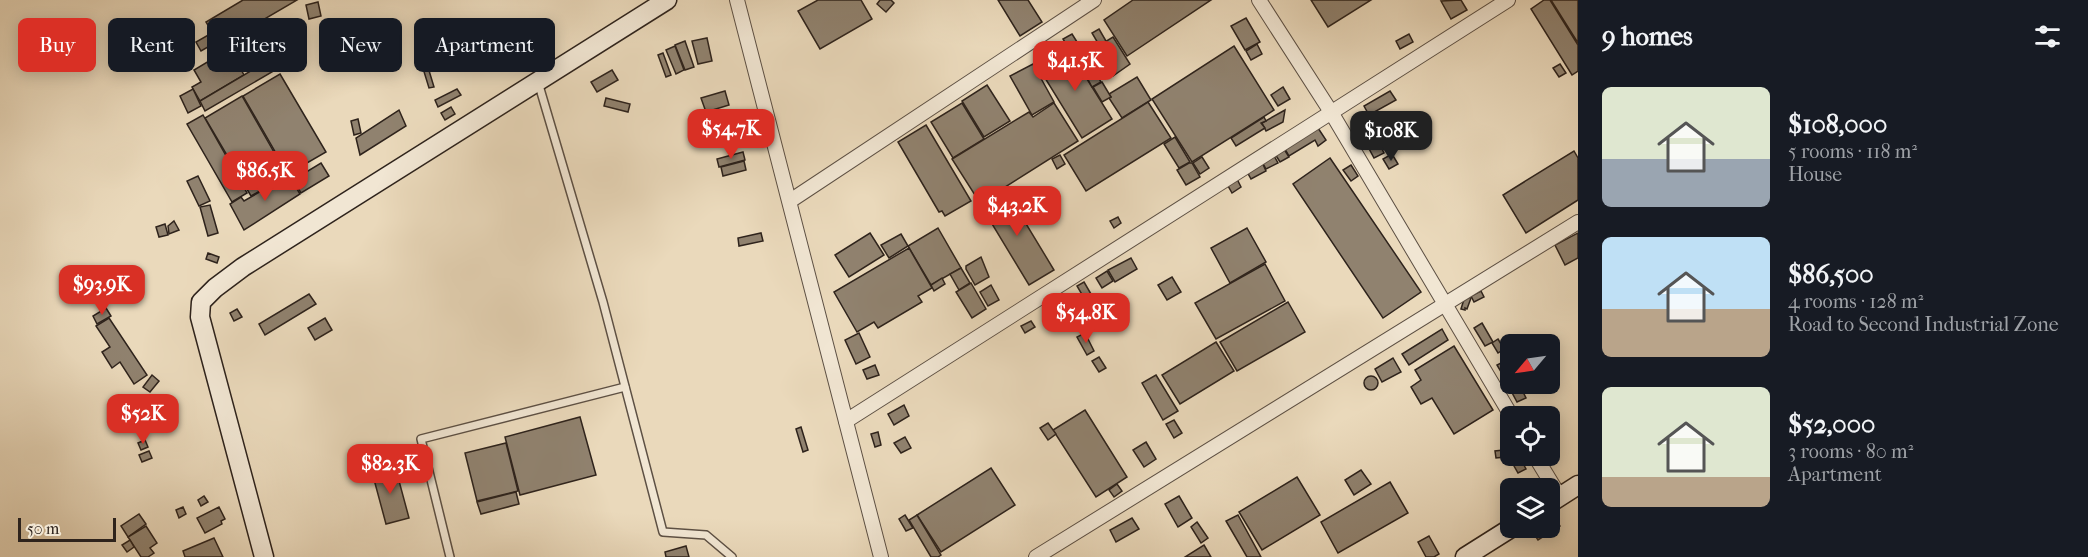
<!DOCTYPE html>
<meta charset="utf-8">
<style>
:root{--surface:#171b24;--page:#242831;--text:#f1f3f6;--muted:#9ea1a6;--accent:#d93025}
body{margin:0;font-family:"IM FELL French Canon",serif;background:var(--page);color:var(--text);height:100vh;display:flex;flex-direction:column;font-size:22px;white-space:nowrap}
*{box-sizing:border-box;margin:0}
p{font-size:20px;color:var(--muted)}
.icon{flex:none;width:33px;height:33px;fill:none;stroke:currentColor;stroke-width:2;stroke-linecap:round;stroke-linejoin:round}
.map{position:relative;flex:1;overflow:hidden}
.drawer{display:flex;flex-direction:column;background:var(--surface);width:510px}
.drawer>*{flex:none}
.top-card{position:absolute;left:18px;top:18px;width:570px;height:54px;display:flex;gap:12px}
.needle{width:39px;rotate:241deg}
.buttons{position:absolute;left:1500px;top:334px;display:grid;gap:12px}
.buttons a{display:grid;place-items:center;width:60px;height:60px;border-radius:9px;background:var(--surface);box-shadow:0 3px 15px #0003;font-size:30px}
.scale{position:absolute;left:18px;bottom:15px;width:98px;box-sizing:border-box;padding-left:6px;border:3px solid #2e231c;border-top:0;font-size:16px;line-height:21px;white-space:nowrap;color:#2e231c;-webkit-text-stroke:4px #f1e6d3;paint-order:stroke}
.price{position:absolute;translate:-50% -51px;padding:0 14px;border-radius:12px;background:var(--accent);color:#fff;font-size:20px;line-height:39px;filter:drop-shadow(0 2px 3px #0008)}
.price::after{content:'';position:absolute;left:50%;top:36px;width:18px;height:14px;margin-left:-9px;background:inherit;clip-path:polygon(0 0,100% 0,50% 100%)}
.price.on{background:#222;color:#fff}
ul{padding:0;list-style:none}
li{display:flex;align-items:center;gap:18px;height:150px;padding:0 24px}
li span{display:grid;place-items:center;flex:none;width:168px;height:120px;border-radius:9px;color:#555}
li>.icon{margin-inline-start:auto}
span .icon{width:72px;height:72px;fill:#fffc;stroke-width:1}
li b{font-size:26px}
h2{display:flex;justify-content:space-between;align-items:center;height:72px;padding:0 24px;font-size:26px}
.chip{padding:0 21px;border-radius:9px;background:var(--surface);box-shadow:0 3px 15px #0003;font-size:21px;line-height:54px}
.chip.on{background:var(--accent);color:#fff}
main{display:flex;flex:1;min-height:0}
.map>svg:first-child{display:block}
</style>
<main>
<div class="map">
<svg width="1578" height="557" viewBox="0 0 1578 557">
<rect width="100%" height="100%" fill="#ead9bb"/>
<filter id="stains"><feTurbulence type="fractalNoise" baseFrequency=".00333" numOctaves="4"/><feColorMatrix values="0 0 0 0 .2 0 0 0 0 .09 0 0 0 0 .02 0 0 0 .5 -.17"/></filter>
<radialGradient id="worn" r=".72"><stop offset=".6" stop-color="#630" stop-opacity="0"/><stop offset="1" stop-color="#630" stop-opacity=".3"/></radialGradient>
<g fill="#90826f" stroke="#2e231c" stroke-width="1.5">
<path d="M243 0H297L220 45 206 22Z"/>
<path d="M818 0H861L872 19 820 49 798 11Z"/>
<path d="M880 0H891L894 3 886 12 877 4Z"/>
<path d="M998 0H1028L1042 22 1020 36Z"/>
<path d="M1133 0H1211L1127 56 1104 20Z"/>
<path d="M1311 0H1371L1328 27Z"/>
<path d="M1461 0 1467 10 1451 19 1441 1Z"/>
<path d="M1544 0H1550L1578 45V71L1572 75 1531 9Z"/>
<path d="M1551 0H1578V43Z"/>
<path d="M318 2 321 16 309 19 306 5Z"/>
<path d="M1246 18 1260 42 1245 50 1231 26Z"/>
<path d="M275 21 288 42 245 67 232 46Z"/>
<path d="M1099 29 1106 41 1099 45 1092 33Z"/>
<path d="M183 34 192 50 160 69 151 53Z"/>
<path d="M210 34 215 43 201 51 196 42Z"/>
<path d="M1072 34 1084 53 1075 59 1063 39Z"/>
<path d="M1409 34 1413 42 1400 49 1396 41Z"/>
<path d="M1113 37 1130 64 1113 76 1095 48Z"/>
<path d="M707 38 712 61 698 64 692 41Z"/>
<path d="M685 41 694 67 685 70 675 45Z"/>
<path d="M1257 44 1262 54 1251 60 1246 51Z"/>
<path d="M675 46 684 70 676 74 666 50Z"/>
<path d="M1234 46 1274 110 1192 162 1152 99Z"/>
<path d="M1067 47 1112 119 1082 138 1037 65Z"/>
<path d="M229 49 244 75 200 101 192 87 201 82 194 70Z"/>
<path d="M663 53 671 75 666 77 658 55Z"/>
<path d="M271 59 277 69 205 111 200 101Z"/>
<path d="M427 64 434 87 429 88 422 65Z"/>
<path d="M1033 64 1054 102 1032 115 1010 76Z"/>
<path d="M1560 64 1566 73 1559 77 1553 68Z"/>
<path d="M1091 65 1101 82 1092 87 1083 70Z"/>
<path d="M612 70 618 80 597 92 591 82Z"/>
<path d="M280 74 326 152 288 174 243 96Z"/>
<path d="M1137 77 1151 100 1122 118 1109 98 1111 97 1109 94Z"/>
<path d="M1102 82 1111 97 1102 102 1093 87Z"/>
<path d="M987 85 1010 121 984 137 962 101Z"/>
<path d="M1283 87 1290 99 1278 106 1271 95Z"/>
<path d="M193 89 201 106 188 113 180 96Z"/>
<path d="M457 89 461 95 438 107 435 100Z"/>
<path d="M725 91 729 105 706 112 701 98Z"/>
<path d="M1390 91 1396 100 1369 115 1364 106Z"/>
<path d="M242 96 287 175 251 196 205 118Z"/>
<path d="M606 98 630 104 628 112 604 106Z"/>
<path d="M1148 102 1171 138 1086 191 1064 155Z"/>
<path d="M962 103 984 139 953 158 931 122Z"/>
<path d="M1054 103 1078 141 980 203 952 159 1029 112 1033 117Z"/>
<path d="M451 107 455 114 445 120 441 113Z"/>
<path d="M399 110 406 126 360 155 356 138Z"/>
<path d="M1285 110 1283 122 1266 131 1262 123Z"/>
<path d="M203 115 247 193 232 202 187 124Z"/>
<path d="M1264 117 1266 121 1261 123 1265 128 1236 146 1231 138Z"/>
<path d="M358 119 361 133 354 135 351 121Z"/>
<path d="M926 125 971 201 945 216 942 211 939 212 898 142Z"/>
<path d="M737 128 739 137 715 143 713 134Z"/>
<path d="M1318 128 1326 140 1318 146 1315 140 1289 156 1285 149Z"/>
<path d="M1175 137 1190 162 1179 168 1164 144Z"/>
<path d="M1376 137 1384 153 1374 158 1366 143Z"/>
<path d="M1284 149 1289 157 1280 162 1275 154Z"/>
<path d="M1574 151 1578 158V200L1526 233 1503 195Z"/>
<path d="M743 152 745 160 719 167 717 159Z"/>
<path d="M1273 154 1278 163 1266 169 1261 160Z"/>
<path d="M1392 154 1398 164 1389 169 1383 159Z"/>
<path d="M1060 155 1065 164 1057 169 1052 159Z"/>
<path d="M1202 157 1209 168 1200 174 1193 163Z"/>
<path d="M1330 158 1421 292 1383 318 1293 184Z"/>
<path d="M1261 160 1266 171 1251 179 1245 168Z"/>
<path d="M744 161 746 170 723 176 721 167Z"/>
<path d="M321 163 329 176 301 193 293 180Z"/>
<path d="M1189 163H1192L1200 177 1186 185 1177 170Z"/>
<path d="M1351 165 1358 176 1351 181 1343 170Z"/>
<path d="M289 175 300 194 244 230 230 204 241 197 244 201Z"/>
<path d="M198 176 210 201 199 206 187 181Z"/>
<path d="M1237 179 1241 187 1232 193 1227 184Z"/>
<path d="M1005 189 1054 270 1029 285 980 204Z"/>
<path d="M210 205 218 233 208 236 200 207Z"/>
<path d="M1118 217 1121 223 1114 228 1110 221Z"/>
<path d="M174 221 179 230 169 234 168 226Z"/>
<path d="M165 224 168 235 159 237 156 227Z"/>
<path d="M938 228 961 268 931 285 908 246Z"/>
<path d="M1247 228 1266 262 1230 283 1211 248Z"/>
<path d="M761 233 763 241 739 246 738 238Z"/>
<path d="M870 233 884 255 849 277 835 255Z"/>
<path d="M1578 233V258L1565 265 1555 245Z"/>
<path d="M901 234 908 246 889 258 881 245Z"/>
<path d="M909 248 932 288 918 296 922 302 878 328 874 322 857 332 834 292Z"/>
<path d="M208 253 219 257 217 263 206 259Z"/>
<path d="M981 257 989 277 975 285 966 269V266Z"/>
<path d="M1131 258 1137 269 1115 282 1108 270Z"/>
<path d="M1265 264 1285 301 1216 339 1195 303Z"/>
<path d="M961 268 970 283 959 290 950 274Z"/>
<path d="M1107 271 1113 281 1102 288 1096 278Z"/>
<path d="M1172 277 1181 292 1167 300 1158 285Z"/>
<path d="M942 278 945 284 934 291 931 285Z"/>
<path d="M1084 282 1091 294 1084 298 1077 286Z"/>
<path d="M971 283 986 309 972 318 956 292Z"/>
<path d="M991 285 999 300 988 306 980 292Z"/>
<path d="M1481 291 1484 297 1474 302 1471 296Z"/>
<path d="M309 294 316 304 265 335 259 324Z"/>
<path d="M1465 296 1471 298 1467 309 1465 308V310L1461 309Z"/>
<path d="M1288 302 1305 332 1237 371 1220 342Z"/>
<path d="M106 308 111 316 97 324 93 316Z"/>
<path d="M237 309 242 317 234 321 230 313Z"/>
<path d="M109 318 147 375 134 384 120 362 112 368 102 352 110 347 96 326Z"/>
<path d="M325 318 332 330 315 340 308 328Z"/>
<path d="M1031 321 1035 327 1025 333 1021 326Z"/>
<path d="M1482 323 1493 342 1485 346 1474 328Z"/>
<path d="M1442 329 1448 340 1409 365 1402 354Z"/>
<path d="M859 333 870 357 856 364 845 340Z"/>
<path d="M1085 333 1094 351 1087 355 1077 337Z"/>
<path d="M1536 335 1541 345H1516Z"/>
<path d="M1498 339 1504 349 1498 353 1492 343Z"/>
<path d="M1216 342 1234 371 1180 404 1162 375Z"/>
<path d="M1454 346 1493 410 1454 434 1432 398 1421 404 1411 387 1421 380 1415 370Z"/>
<path d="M1099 357 1106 368 1099 372 1092 361Z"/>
<path d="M1393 358 1401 372 1382 382 1375 369Z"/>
<path d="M1503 362 1510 374V380L1507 382 1497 365Z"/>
<path d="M875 365 879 375 867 379 863 370Z"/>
<path d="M152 375 159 381 150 392 143 387Z"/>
<path d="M1156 375 1178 411 1163 420 1142 383Z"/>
<circle cx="1371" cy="383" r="7"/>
<path d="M1510 384H1519L1526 398 1517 402 1508 385Z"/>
<path d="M904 405 909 416 894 425 888 414Z"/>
<path d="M1085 410 1127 477 1096 497 1053 430Z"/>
<path d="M580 417 596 475 520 495 505 437Z"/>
<path d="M1174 420 1182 433 1174 438 1166 424Z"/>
<path d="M1048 423 1056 434 1048 440 1040 428Z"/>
<path d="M801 427 808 450 803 452 796 429Z"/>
<path d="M878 432 881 445 875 447 871 434Z"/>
<path d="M905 437 911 448 901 453 894 443Z"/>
<path d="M145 440 148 447 141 450 138 443Z"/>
<path d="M1146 442 1156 459 1144 467 1133 450Z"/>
<path d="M506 443 518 491 477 501 465 453Z"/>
<path d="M1503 450 1505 457 1496 458 1495 451Z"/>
<path d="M149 451 152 458 142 462 139 455Z"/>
<path d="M1511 456H1519L1526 469 1518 473 1509 457Z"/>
<path d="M395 466 409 518 386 524 372 472Z"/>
<path d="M991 468 1015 505 941 552 917 515Z"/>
<path d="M1361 470 1371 484 1354 495 1345 480Z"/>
<path d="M1297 477 1320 515 1262 550 1239 512Z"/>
<path d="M1390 482 1408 513 1338 553 1321 522Z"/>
<path d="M1117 484 1122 491 1114 497 1109 490Z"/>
<path d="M516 492 519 504 481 514 477 502Z"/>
<path d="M204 496 208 502 201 506 198 500Z"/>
<path d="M1179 496 1192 518 1178 527 1165 504Z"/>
<path d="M183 507 186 514 179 518 176 510Z"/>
<path d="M219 507 225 519 221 521 222 524 205 533 197 518Z"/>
<path d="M1552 513 1560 526 1538 540 1530 528H1550V515Z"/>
<path d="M139 514 146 524 128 537 121 526Z"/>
<path d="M905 515 913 528 906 531 899 519Z"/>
<path d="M917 515 941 555 938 557H931L909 520Z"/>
<path d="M1238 515 1261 557H1247L1226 521Z"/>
<path d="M1132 518 1139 529 1116 542 1110 530Z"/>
<path d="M1197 522 1208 538 1201 543 1191 527Z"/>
<path d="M146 526 157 543 150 548 154 553 148 557H141L128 537Z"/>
<path d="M1429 536 1439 554 1434 557H1426L1418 542Z"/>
<path d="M214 538 223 557H185L183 551Z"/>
<path d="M130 540 134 547 127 552 122 545Z"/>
<path d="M1204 545 1211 557H1185Z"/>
<path d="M686 546 689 557H666L665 552Z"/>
</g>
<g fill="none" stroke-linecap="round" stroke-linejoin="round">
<defs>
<g id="lane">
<path d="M538 82 603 302 663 532 706 535 732 557"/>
<path d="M450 557 421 439 625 387"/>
</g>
<g id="street">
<path d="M737 0 881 557"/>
<path d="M1259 0 1331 112 1512 417"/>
<path d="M790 201 1094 0"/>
<path d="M846 421 1508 0"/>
<path d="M1535 456 1560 497"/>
<path d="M1036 557 1578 222"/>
</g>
<g id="secondary">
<path d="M1550 503 1578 485"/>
<path d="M264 557 200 317 201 302 215 288 243 267 667 0"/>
<path d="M1465 557 1511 528"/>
</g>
</defs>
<use href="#lane" stroke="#5d5044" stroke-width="10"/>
<use href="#street" stroke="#5d5044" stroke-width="16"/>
<use href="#secondary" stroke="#2e231c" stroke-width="21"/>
<use href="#lane" stroke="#f1e6d3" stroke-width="7"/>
<use href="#street" stroke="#f1e6d3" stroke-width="14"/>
<use href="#secondary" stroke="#f1e6d3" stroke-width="18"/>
</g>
<rect width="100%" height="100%" filter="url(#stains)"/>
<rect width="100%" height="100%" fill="url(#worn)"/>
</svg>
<div class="buttons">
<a><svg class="needle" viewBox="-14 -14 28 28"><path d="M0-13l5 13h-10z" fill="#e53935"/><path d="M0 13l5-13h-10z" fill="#9ea1a6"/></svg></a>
<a><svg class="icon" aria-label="locate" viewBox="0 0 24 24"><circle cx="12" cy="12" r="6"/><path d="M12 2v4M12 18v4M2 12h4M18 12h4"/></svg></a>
<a><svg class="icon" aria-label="layers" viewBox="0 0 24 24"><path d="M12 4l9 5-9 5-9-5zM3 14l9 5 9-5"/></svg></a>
</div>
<div class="scale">50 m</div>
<b class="price" style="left:1075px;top:92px">$41.5K</b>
<b class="price" style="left:731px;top:160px">$54.7K</b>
<b class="price on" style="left:1391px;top:162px">$108K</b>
<b class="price" style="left:265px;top:202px">$86.5K</b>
<b class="price" style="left:1017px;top:237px">$43.2K</b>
<b class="price" style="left:102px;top:316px">$93.9K</b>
<b class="price" style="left:1086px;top:344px">$54.8K</b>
<b class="price" style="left:143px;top:445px">$52K</b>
<b class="price" style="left:390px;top:495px">$82.3K</b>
<div class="top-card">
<a class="chip on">Buy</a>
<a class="chip">Rent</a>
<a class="chip">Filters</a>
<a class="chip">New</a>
<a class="chip">Apartment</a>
</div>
</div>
<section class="drawer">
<h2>9 homes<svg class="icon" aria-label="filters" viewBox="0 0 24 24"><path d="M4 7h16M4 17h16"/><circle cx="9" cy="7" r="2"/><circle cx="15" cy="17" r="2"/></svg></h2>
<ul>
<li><span style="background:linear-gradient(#dfe7d0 60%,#9aa5b1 0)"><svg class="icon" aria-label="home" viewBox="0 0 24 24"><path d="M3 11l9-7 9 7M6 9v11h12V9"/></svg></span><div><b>$108,000</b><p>5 rooms · 118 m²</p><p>House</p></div></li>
<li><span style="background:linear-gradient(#bfe0f5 60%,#b9a48a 0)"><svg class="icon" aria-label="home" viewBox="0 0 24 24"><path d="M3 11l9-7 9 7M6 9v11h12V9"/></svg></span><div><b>$86,500</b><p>4 rooms · 128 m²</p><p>Road to Second Industrial Zone</p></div></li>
<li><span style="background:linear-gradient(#dfe7d0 75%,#b9a48a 0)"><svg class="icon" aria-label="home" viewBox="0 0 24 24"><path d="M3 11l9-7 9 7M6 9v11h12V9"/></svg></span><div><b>$52,000</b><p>3 rooms · 80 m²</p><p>Apartment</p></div></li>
</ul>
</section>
</main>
